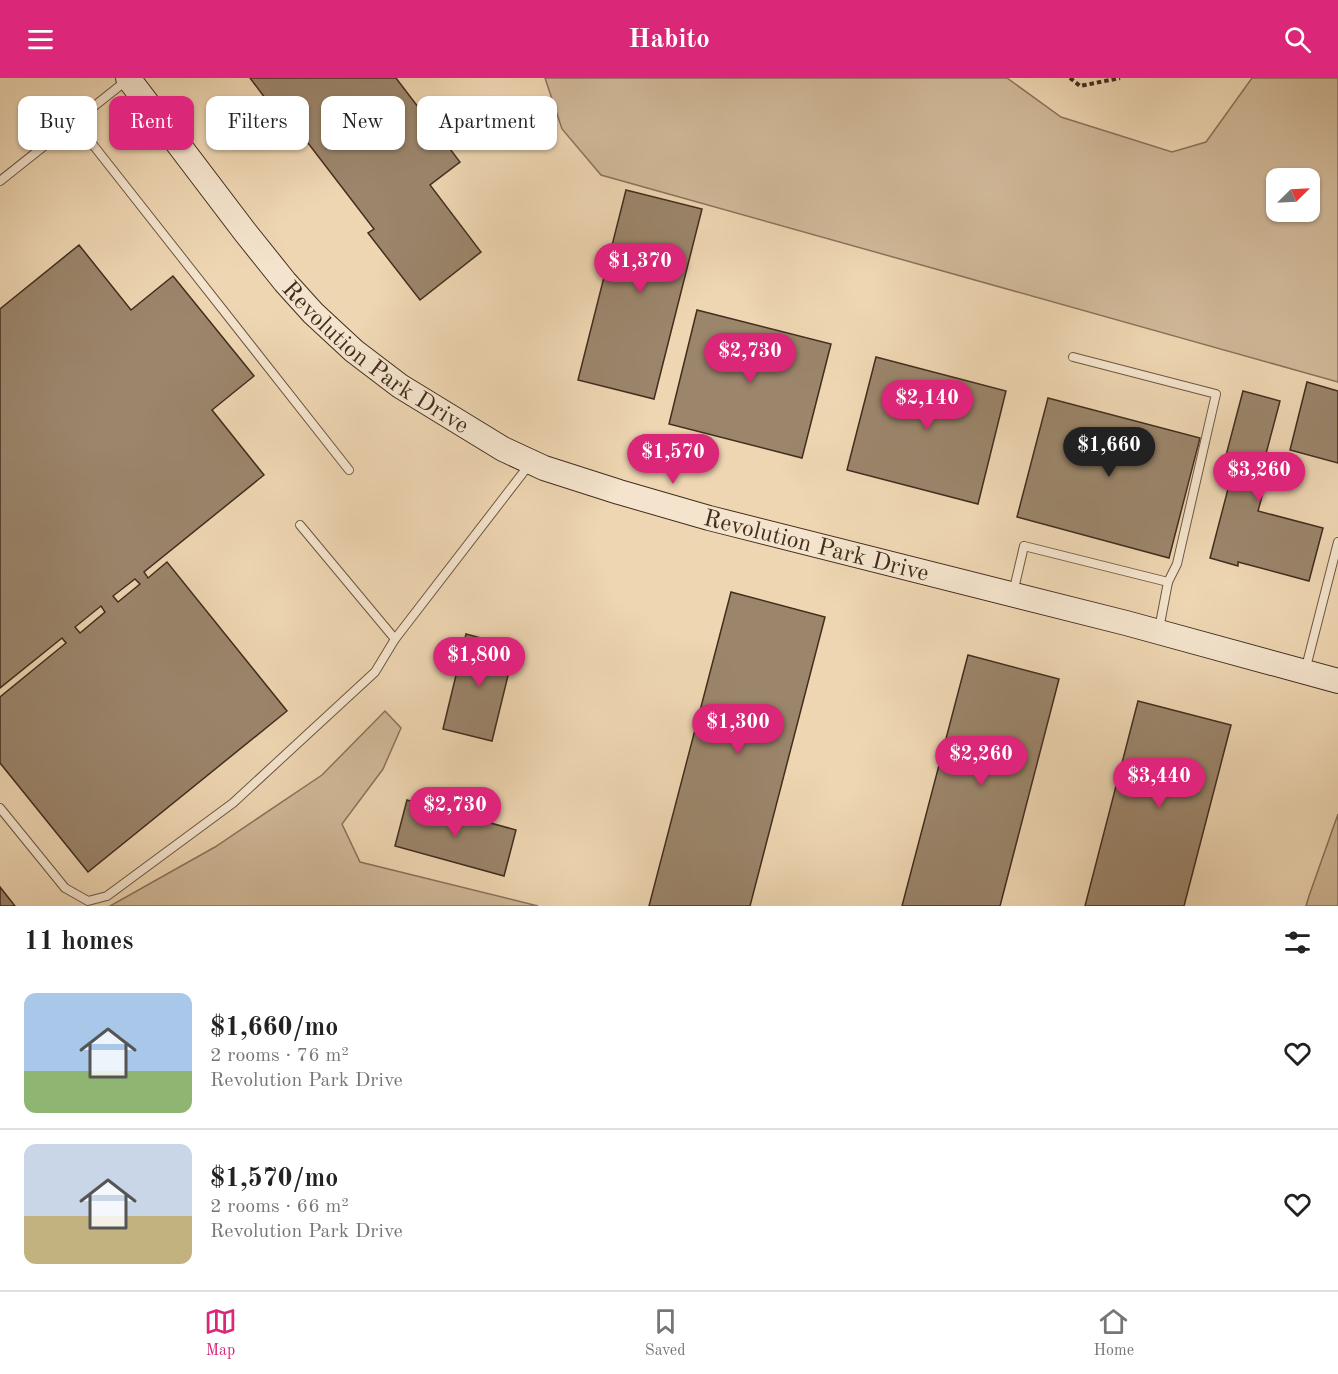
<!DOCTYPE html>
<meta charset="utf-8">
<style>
:root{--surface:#fff;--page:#f6f6f6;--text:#222;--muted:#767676;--line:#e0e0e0;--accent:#db2777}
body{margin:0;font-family:"Old Standard TT",serif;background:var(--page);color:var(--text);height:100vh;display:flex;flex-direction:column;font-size:22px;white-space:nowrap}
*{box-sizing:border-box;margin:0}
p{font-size:20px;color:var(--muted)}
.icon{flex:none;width:33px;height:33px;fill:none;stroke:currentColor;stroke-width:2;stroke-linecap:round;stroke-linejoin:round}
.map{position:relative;height:828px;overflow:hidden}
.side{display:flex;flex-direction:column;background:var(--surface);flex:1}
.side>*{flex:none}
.hud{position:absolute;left:18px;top:18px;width:600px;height:54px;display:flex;gap:12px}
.needle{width:39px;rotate:66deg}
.fabs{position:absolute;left:1266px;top:90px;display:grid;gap:12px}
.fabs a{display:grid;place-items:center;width:54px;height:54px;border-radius:12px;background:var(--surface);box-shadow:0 2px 4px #0004;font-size:30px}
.price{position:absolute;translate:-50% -51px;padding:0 14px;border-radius:21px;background:var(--accent);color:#fff;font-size:20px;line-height:39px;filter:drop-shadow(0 2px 3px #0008)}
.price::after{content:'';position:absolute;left:50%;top:36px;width:18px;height:14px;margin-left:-9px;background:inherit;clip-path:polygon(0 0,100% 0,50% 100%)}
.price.on{background:#222;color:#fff}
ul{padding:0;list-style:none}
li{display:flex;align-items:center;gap:18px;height:150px;padding:0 24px}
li+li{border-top:2px solid var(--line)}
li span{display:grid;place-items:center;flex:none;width:168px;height:120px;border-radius:12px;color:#555}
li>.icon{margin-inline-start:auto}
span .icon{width:72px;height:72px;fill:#fffc;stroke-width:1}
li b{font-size:26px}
h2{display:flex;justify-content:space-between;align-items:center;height:72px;padding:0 24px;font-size:26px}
.chip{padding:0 21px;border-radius:12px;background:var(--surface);box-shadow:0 2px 4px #0004;font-size:21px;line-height:54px}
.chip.on{background:var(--accent);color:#fff}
header{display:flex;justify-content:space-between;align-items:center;height:78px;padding:0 24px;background:var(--accent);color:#fff;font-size:27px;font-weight:800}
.dock{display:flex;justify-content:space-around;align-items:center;height:84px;border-top:2px solid var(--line);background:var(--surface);font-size:16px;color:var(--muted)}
.dock a{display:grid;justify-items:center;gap:3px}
.dock .on{color:var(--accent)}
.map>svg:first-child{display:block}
</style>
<header><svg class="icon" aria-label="menu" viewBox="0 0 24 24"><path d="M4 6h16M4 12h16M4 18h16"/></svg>Habito<svg class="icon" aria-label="search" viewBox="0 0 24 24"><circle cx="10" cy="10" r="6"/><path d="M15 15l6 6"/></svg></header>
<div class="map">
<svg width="1338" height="828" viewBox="0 0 1338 828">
<rect width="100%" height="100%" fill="#eed6b2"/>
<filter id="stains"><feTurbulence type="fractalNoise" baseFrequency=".00333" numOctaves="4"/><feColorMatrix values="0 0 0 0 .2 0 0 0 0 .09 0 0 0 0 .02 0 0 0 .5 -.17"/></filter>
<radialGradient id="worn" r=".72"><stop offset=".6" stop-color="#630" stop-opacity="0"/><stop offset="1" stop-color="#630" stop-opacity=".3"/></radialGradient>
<g fill="#d1b999" stroke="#8a735c" stroke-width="1.5" fill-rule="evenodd">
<path d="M545 0H1007L1061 39 1172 74 1206 64 1252 0H1338V304L601 97 562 51ZM1310 100V134H1276V100Z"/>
<path d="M385 633 401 650 383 691 342 746 360 784 538 828H110L215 769 322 697Z"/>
<path d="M1338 736V828H1306L1309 818Z"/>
</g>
<g fill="#9b856b" stroke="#422d1e" stroke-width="1.5" fill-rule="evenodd">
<path d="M250 0H396L460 84 430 107 481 174 420 222 368 155 374 151 308 65 302 69Z"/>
<path d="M626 112 702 131 654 321 578 302Z"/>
<path d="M79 167 131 232 173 198 254 298 212 332 264 397 144 494 148 500 167 484 287 633 88 794 0 685V619L66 565 62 560 0 610V231ZM135 501 140 506 118 524 113 518ZM101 528 105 534 80 555 75 549Z"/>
<path d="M697 232 831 266 802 380 669 346Z"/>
<path d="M876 279 1006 313 978 426 847 392Z"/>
<path d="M1307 304 1338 313V385L1290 372Z"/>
<path d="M1243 313 1280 323 1259 402 1266 404 1258 433 1323 450 1309 503 1238 484V488L1210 480 1234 388 1224 385Z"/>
<path d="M1048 320 1200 360 1169 480 1017 439Z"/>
<path d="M731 514 825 539 750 828H649Z"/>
<path d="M466 556 515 569 492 663 443 651Z"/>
<path d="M968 577 1059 601 1000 828H902Z"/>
<path d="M1138 623 1231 647 1184 828H1085Z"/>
<path d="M407 722 516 752 504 798 395 768Z"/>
<path d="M0 809 15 828H0Z"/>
</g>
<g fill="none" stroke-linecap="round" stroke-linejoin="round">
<defs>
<g id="lane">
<path d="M75 44 349 392"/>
<path d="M0 103 127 2"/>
<path d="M1073 279 1216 316 1177 486 1168 504"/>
<path d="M300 447 395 561 529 387"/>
<path d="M1013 515 1024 468 1168 504 1159 551"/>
<path d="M1305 593 1338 464"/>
<path d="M0 730 65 810 88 823 107 818 233 725 375 594 395 561"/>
</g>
<g id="secondary">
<path id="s1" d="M128 0 245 154 285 204 313 235 354 273 400 308 503 371 544 390 619 414 709 440 1126 545 1338 603"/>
</g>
</defs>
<use href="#lane" stroke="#6d5743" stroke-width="10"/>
<use href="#secondary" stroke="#422d1e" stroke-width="26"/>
<path stroke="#422d1e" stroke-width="4" stroke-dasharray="4.5 3" stroke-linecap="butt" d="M1070 0 1080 8 1120 0"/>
<use href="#lane" stroke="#f4e4cd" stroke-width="8"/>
<use href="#secondary" stroke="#f4e4cd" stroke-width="24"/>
</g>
<g text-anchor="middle" stroke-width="5" stroke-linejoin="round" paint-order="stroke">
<g font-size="24" fill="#422d1e" stroke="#f4e4cd">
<text dy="8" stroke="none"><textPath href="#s1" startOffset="376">Revolution Park Drive</textPath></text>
<text dy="8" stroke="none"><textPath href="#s1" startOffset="862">Revolution Park Drive</textPath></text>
</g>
</g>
<rect width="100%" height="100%" filter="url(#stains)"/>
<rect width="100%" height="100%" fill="url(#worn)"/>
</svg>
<div class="fabs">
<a><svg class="needle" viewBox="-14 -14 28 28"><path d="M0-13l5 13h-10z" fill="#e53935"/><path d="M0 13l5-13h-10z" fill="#767676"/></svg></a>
</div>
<b class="price" style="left:640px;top:216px">$1,370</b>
<b class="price" style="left:750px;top:306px">$2,730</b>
<b class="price" style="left:927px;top:353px">$2,140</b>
<b class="price on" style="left:1109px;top:400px">$1,660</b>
<b class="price" style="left:673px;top:407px">$1,570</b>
<b class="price" style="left:1259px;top:425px">$3,260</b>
<b class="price" style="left:479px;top:610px">$1,800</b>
<b class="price" style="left:738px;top:677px">$1,300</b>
<b class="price" style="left:981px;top:709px">$2,260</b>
<b class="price" style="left:1159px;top:731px">$3,440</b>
<b class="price" style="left:455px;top:760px">$2,730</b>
<div class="hud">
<a class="chip">Buy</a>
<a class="chip on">Rent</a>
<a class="chip">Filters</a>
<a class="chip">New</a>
<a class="chip">Apartment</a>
</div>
</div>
<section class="side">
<h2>11 homes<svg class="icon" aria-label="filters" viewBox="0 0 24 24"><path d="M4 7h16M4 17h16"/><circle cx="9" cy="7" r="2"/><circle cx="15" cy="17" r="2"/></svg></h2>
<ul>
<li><span style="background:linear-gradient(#a9c7e8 65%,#8fb573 0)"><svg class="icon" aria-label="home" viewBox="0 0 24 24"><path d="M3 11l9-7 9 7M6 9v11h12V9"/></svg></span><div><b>$1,660/mo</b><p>2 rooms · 76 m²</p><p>Revolution Park Drive</p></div><svg class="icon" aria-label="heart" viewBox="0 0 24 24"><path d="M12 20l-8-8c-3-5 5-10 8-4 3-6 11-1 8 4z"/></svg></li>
<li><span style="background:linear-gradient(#c9d6e8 60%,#c2b280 0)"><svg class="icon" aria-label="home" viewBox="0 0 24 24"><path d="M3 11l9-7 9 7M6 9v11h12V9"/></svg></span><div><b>$1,570/mo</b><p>2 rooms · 66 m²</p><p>Revolution Park Drive</p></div><svg class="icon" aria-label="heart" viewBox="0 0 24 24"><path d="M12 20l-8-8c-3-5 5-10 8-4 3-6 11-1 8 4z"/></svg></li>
</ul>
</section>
<nav class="dock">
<a class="on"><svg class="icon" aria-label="map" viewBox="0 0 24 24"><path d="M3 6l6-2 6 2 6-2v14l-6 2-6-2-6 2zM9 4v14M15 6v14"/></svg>Map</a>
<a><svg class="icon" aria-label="saved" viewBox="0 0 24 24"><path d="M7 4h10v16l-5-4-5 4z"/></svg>Saved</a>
<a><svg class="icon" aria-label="home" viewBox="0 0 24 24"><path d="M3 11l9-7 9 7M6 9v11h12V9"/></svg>Home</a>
</nav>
